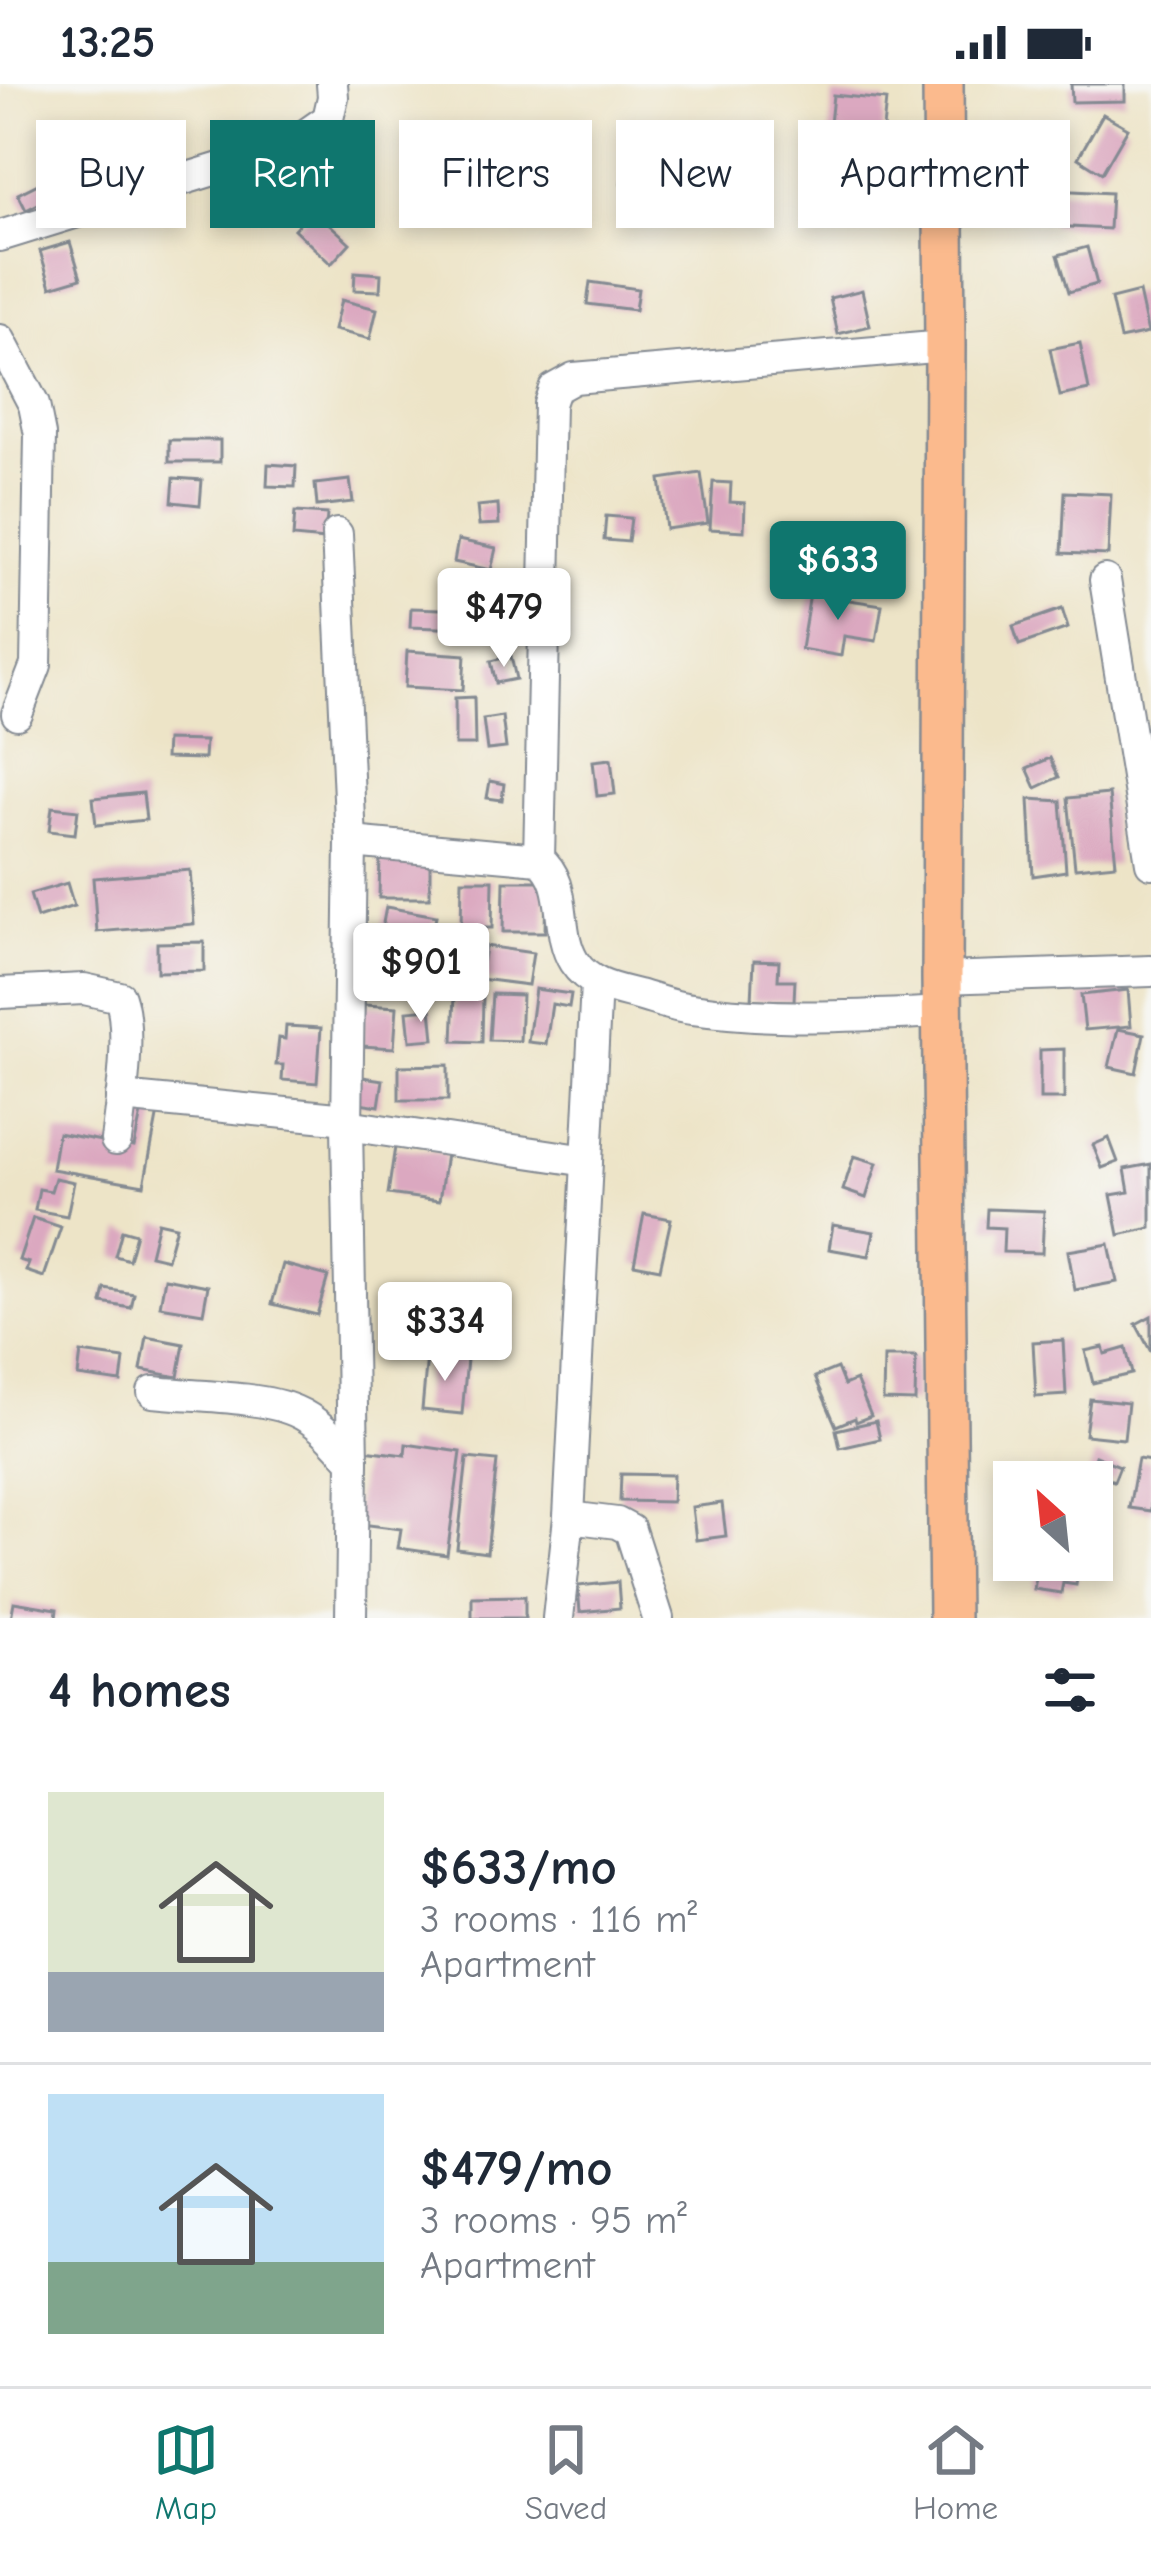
<!DOCTYPE html>
<meta charset="utf-8">
<style>
:root{--surface:#fff;--page:#f2f2f3;--text:#1f2937;--muted:#747a83;--line:#e0e1e3;--accent:#0f766e}
body{margin:0;font-family:"Comic Neue",sans-serif;background:var(--page);color:var(--text);height:100vh;display:flex;flex-direction:column;font-size:45px;white-space:nowrap}
*{box-sizing:border-box;margin:0}
p{font-size:39px;color:var(--muted)}
.icon{flex:none;width:66px;height:66px;fill:none;stroke:currentColor;stroke-width:2;stroke-linecap:round;stroke-linejoin:round}
.map{position:relative;height:1534px;overflow:hidden}
.drawer{display:flex;flex-direction:column;background:var(--surface);flex:1}
.drawer>*{flex:none}
.guide{position:absolute;left:36px;top:36px;width:1080px;height:108px;display:flex;gap:24px}
.needle{width:78px;rotate:333deg}
.buttons{position:absolute;left:993px;top:1377px;display:grid;gap:24px}
.buttons a{display:grid;place-items:center;width:120px;height:120px;border-radius:0px;background:var(--surface);box-shadow:0 6px 18px #0003;font-size:60px}
.price{position:absolute;translate:-50% -102px;padding:0 27px;border-radius:12px;background:#fff;color:#222;font-size:39px;line-height:78px;filter:drop-shadow(0 3px 6px #0008)}
.price::after{content:'';position:absolute;left:50%;top:72px;width:36px;height:27px;margin-left:-18px;background:inherit;clip-path:polygon(0 0,100% 0,50% 100%)}
.price.active{background:var(--accent);color:#fff}
ul{padding:0;list-style:none}
li{display:flex;align-items:center;gap:36px;height:300px;padding:0 48px}
li+li{border-top:3px solid var(--line)}
li span{display:grid;place-items:center;flex:none;width:336px;height:240px;border-radius:0px;color:#555}
li>.icon{margin-inline-start:auto}
span .icon{width:144px;height:144px;fill:#fffc;stroke-width:1}
li b{font-size:51px}
h2{display:flex;justify-content:space-between;align-items:center;height:144px;padding:0 48px;font-size:51px}
.chip{padding:0 42px;border-radius:0px;background:var(--surface);box-shadow:0 6px 18px #0003;font-size:42px;line-height:108px}
.chip.active{background:var(--accent);color:#fff}
.status{display:flex;justify-content:space-between;align-items:center;height:84px;padding:0 60px;background:var(--surface);direction:ltr}
.status svg{height:33px;fill:currentColor}
.menu{display:flex;justify-content:space-around;align-items:center;height:168px;border-top:3px solid var(--line);background:var(--surface);font-size:33px;color:var(--muted)}
.menu a{display:grid;justify-items:center;gap:6px}
.menu .active{color:var(--accent)}
.map>svg:first-child{display:block}
</style>
<div class="status"><b>13:25</b><svg viewBox="0 0 49 12"><path d="M0 12V9h3v3zM5 12V6h3v6zM10 12V3h3v9zM15 12V0h3v12zM26 1h20v11H26zM47 4h2v5h-2z"/></svg></div>
<div class="map">
<svg width="1151" height="1534" viewBox="0 0 1151 1534">
<rect width="100%" height="100%" fill="#f6f6f2"/>
<filter id="ink" filterUnits="userSpaceOnUse"><feTurbulence type="fractalNoise" baseFrequency=".00833" numOctaves="2"/><feDisplacementMap in="SourceGraphic" scale="24" xChannelSelector="R" yChannelSelector="G"/><feConvolveMatrix kernelMatrix="1 2 1 2 8 2 1 2 1" color-interpolation-filters="sRGB"/></filter>
<filter id="wash" filterUnits="userSpaceOnUse"><feTurbulence type="fractalNoise" baseFrequency=".004" numOctaves="4" result="noise"/><feDisplacementMap in="SourceGraphic" scale="48" xChannelSelector="R" yChannelSelector="G"/><feGaussianBlur stdDeviation="2.7" result="paint"/><feColorMatrix in="noise" values="0 0 0 0 0 0 0 0 0 0 0 0 0 0 0 0 0 1.4 0 .05"/><feComposite in="paint" operator="in"/></filter>
<g filter="url(#wash)">
<rect width="100%" height="100%" fill="#ede4c7"/>
<g id="blocks">
<g fill="#dba8c0">
<path d="M1071 0H1125V17L1072 18Z"/>
<path d="M833 11 886 16 882 54 829 50Z"/>
<path d="M1103 30 1128 44 1102 89 1078 74Z"/>
<path d="M675 52 682 102 621 100 624 60Z"/>
<path d="M54 92 62 108 26 126 18 110Z"/>
<path d="M1053 106 1111 109 1109 145 1051 142Z"/>
<path d="M313 125 350 159 331 180 294 145Z"/>
<path d="M70 158 81 194 51 203 40 167Z"/>
<path d="M1087 163 1097 200 1069 208 1058 171Z"/>
<path d="M355 188 381 190 380 207 354 206Z"/>
<path d="M590 198 638 205 635 226 587 220Z"/>
<path d="M862 206 870 242 838 250 830 214Z"/>
<path d="M1139 208 1148 249 1120 255 1111 215Z"/>
<path d="M341 216 377 225 370 255 334 246Z"/>
<path d="M1080 259 1089 306 1060 312 1050 265Z"/>
<rect x="169" y="356" width="51" height="22"/>
<path d="M268 380 296 382 295 403 267 402Z"/>
<path d="M701 389 708 439 666 445 660 395Z"/>
<path d="M174 394 202 396 200 421 172 418Z"/>
<path d="M350 396 353 418 317 422 315 400Z"/>
<path d="M713 398 731 399 730 418 745 419 744 447 710 445Z"/>
<path d="M1065 408 1111 410 1108 471 1062 469Z"/>
<path d="M498 420 499 440 479 441 477 422Z"/>
<path d="M295 428 327 430 325 456 293 453Z"/>
<path d="M606 432 631 434 628 458 604 456Z"/>
<path d="M458 456 496 464 491 486 454 478Z"/>
<path d="M810 510 882 521 876 557 844 552 841 572 801 565Z"/>
<path d="M411 524 468 526 467 545 410 543Z"/>
<path d="M1062 525 1068 544 1019 561 1013 542Z"/>
<path d="M407 567 465 571 463 606 405 603Z"/>
<path d="M511 572 516 595 496 599 491 577Z"/>
<path d="M474 613 475 661H455V614Z"/>
<path d="M502 632 506 664 487 666 483 635Z"/>
<path d="M166 656 205 657 204 675 165 674Z"/>
<path d="M1050 674 1059 693 1036 704 1027 684Z"/>
<path d="M611 675 615 710 597 712 593 677Z"/>
<path d="M490 697 504 700 502 716 487 714Z"/>
<path d="M143 709 146 736 96 741 93 714Z"/>
<path d="M1109 710 1116 780 1075 784 1068 714Z"/>
<path d="M1029 715 1061 717 1066 787 1033 792Z"/>
<path d="M52 723 78 726 75 750 49 747Z"/>
<path d="M380 770H430V814H379Z"/>
<path d="M190 786 194 840 97 848 93 794Z"/>
<path d="M462 796H493L492 844H461Z"/>
<path d="M504 797H546L545 848H503Z"/>
<path d="M67 799 74 822 37 834 30 810Z"/>
<path d="M386 823 436 832 430 864 380 855Z"/>
<path d="M204 858V887L157 888V859Z"/>
<path d="M485 862 533 869 528 901 480 895Z"/>
<path d="M380 864 433 873 430 889 378 880Z"/>
<path d="M754 876 779 877 778 896H795L794 917 752 916Z"/>
<path d="M535 905 571 910 569 923 552 920 546 960 528 958Z"/>
<path d="M1128 906 1131 942 1085 946 1081 911Z"/>
<path d="M492 910 522 911 520 957 489 956Z"/>
<path d="M455 911 483 912 482 958 453 957Z"/>
<path d="M364 921 397 923 394 964 362 962Z"/>
<path d="M431 925 434 955 410 957 407 927Z"/>
<path d="M286 942 321 944 317 999 282 996 283 981H276L279 954 285 955Z"/>
<path d="M1118 945 1144 950 1136 989 1109 983Z"/>
<path d="M1064 965V1015H1040V966Z"/>
<path d="M448 981V1016H399V982Z"/>
<path d="M356 992 383 996 379 1022 353 1018Z"/>
<path d="M142 1025 158 1028 144 1101 52 1085 58 1049 134 1063Z"/>
<path d="M1109 1054 1118 1078 1102 1084 1093 1061Z"/>
<path d="M395 1063 446 1070 439 1117 388 1110Z"/>
<path d="M854 1072 877 1079 866 1114 843 1106Z"/>
<path d="M1151 1080V1144L1119 1151 1111 1111 1129 1108 1125 1085Z"/>
<path d="M55 1094 74 1098 67 1132 35 1126 39 1105 51 1107Z"/>
<path d="M987 1125 1044 1127 1042 1169 1003 1168 1004 1144 986 1143Z"/>
<path d="M644 1130 671 1135 660 1185 634 1180Z"/>
<path d="M33 1134 61 1143 44 1193 26 1187 29 1179 19 1176Z"/>
<path d="M158 1138 176 1142 167 1175 150 1171Z"/>
<path d="M833 1141 874 1148 869 1172 829 1165Z"/>
<path d="M122 1146 136 1150 129 1176 115 1172Z"/>
<path d="M1109 1160 1117 1198 1075 1206 1068 1167Z"/>
<path d="M283 1180 328 1192 317 1231 272 1220Z"/>
<path d="M165 1194 208 1202 203 1229 160 1222Z"/>
<path d="M105 1205 134 1210 131 1224 102 1219Z"/>
<path d="M1151 1232V1268L1136 1240Z"/>
<path d="M147 1253 184 1260 178 1293 141 1286Z"/>
<path d="M1063 1256 1066 1311 1036 1313 1033 1258Z"/>
<path d="M1103 1263 1105 1270 1126 1264 1132 1290 1093 1299 1085 1267Z"/>
<path d="M81 1269 124 1275 121 1298 78 1292Z"/>
<path d="M427 1271 467 1275 462 1330 422 1326Z"/>
<path d="M884 1273H916L915 1317 883 1316Z"/>
<path d="M837 1284 844 1301 856 1296 871 1332 856 1338 855 1334 836 1342 815 1293Z"/>
<path d="M1090 1315 1128 1319 1124 1355 1085 1351Z"/>
<path d="M876 1337 880 1355 840 1364 836 1346Z"/>
<path d="M406 1360 461 1368 447 1471 398 1464 401 1445 353 1439 364 1366 405 1371Z"/>
<path d="M1095 1372 1120 1382 1114 1397 1089 1388Z"/>
<path d="M467 1374 497 1377 487 1469 457 1465Z"/>
<path d="M1138 1375 1151 1377V1427L1129 1424Z"/>
<path d="M621 1390 673 1391 672 1418 620 1417Z"/>
<path d="M722 1419 726 1452 696 1456 692 1423Z"/>
<path d="M1039 1476H1080L1076 1501 1063 1499 1061 1509 1034 1505Z"/>
<path d="M618 1498 620 1524 580 1528 578 1502Z"/>
<path d="M525 1512V1534H472V1513Z"/>
<path d="M14 1518 57 1525 56 1534H11Z"/>
</g>
</g>
</g>
<g filter="url(#ink)">
<use href="#blocks" fill-opacity="0" stroke="#848a92" stroke-width="3"/>
<g fill="none" stroke-linecap="round" stroke-linejoin="round">
<defs>
<g id="minor">
<path d="M0 152 288 63 328 35 333 13 332 0"/>
<path d="M0 256 34 321 40 351 36 581 17 630"/>
<path d="M337 450 351 758 347 1041 353 1377 351 1534"/>
<path d="M1105 496 1151 779"/>
<path d="M351 758 539 775C570 799 554 846 574 878 589 901 614 905 638 911 656 916 674 923 692 925 776 937 860 932 943 928"/>
<path d="M539 775 549 320 554 305 574 294 945 262"/>
<path d="M942 894 1151 887"/>
<path d="M0 909 84 905 120 913C132 948 121 1018 116 1056"/>
<path d="M121 1013 347 1035"/>
<path d="M347 1041 587 1077"/>
<path d="M153 1308C192 1312 261 1312 295 1327 319 1337 336 1358 353 1377"/>
<path d="M569 1433 617 1439 630 1446 658 1534"/>
<path d="M558 1534 569 1433 596 900"/>
</g>
<path id="major" d="M943 0 945 262 942 894 949 1534"/>
</defs>
<use href="#minor" stroke="#848a92" stroke-width="34"/>
<use href="#major" stroke="#848a92" stroke-width="44"/>
<use href="#minor" stroke="#fff" stroke-width="30"/>
<use href="#major" stroke="#fbba8d" stroke-width="39"/>
</g>
</g>
</svg>
<div class="buttons">
<a><svg class="needle" viewBox="-14 -14 28 28"><path d="M0-13l5 13h-10z" fill="#e53935"/><path d="M0 13l5-13h-10z" fill="#747a83"/></svg></a>
</div>
<b class="price active" style="left:838px;top:539px">$633</b>
<b class="price" style="left:504px;top:586px">$479</b>
<b class="price" style="left:421px;top:941px">$901</b>
<b class="price" style="left:445px;top:1300px">$334</b>
<div class="guide">
<a class="chip">Buy</a>
<a class="chip active">Rent</a>
<a class="chip">Filters</a>
<a class="chip">New</a>
<a class="chip">Apartment</a>
</div>
</div>
<section class="drawer">
<h2>4 homes<svg class="icon" aria-label="filters" viewBox="0 0 24 24"><path d="M4 7h16M4 17h16"/><circle cx="9" cy="7" r="2"/><circle cx="15" cy="17" r="2"/></svg></h2>
<ul>
<li><span style="background:linear-gradient(#dfe7d0 75%,#9aa5b1 0)"><svg class="icon" aria-label="home" viewBox="0 0 24 24"><path d="M3 11l9-7 9 7M6 9v11h12V9"/></svg></span><div><b>$633/mo</b><p>3 rooms · 116 m²</p><p>Apartment</p></div></li>
<li><span style="background:linear-gradient(#bfe0f5 70%,#7fa58c 0)"><svg class="icon" aria-label="home" viewBox="0 0 24 24"><path d="M3 11l9-7 9 7M6 9v11h12V9"/></svg></span><div><b>$479/mo</b><p>3 rooms · 95 m²</p><p>Apartment</p></div></li>
</ul>
</section>
<nav class="menu">
<a class="active"><svg class="icon" aria-label="map" viewBox="0 0 24 24"><path d="M3 6l6-2 6 2 6-2v14l-6 2-6-2-6 2zM9 4v14M15 6v14"/></svg>Map</a>
<a><svg class="icon" aria-label="saved" viewBox="0 0 24 24"><path d="M7 4h10v16l-5-4-5 4z"/></svg>Saved</a>
<a><svg class="icon" aria-label="home" viewBox="0 0 24 24"><path d="M3 11l9-7 9 7M6 9v11h12V9"/></svg>Home</a>
</nav>
